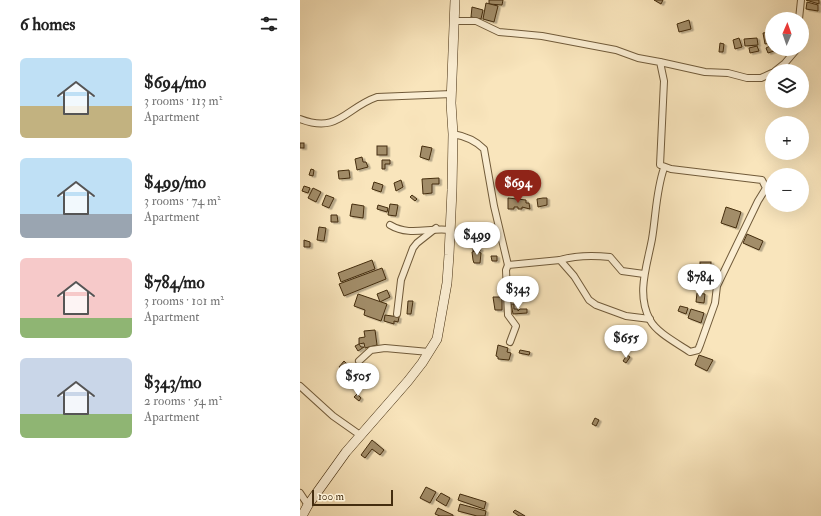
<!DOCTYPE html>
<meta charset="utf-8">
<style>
:root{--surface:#fff;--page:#f6f6f6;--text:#222;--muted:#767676;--accent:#8f2418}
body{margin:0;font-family:"IM FELL Double Pica",serif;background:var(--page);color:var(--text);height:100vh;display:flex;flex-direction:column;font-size:15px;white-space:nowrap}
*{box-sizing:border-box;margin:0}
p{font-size:13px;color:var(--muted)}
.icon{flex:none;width:22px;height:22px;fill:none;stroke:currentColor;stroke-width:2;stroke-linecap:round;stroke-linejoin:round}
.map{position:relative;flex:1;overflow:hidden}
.sheet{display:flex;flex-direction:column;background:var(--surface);width:300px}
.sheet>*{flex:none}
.needle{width:26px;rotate:2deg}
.buttons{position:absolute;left:465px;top:12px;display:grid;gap:8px}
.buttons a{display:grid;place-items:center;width:44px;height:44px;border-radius:50%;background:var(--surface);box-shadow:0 4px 16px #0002;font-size:20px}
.scale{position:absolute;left:12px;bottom:10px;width:81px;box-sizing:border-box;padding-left:4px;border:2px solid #442d0f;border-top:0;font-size:11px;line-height:14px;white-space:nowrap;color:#442d0f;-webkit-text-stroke:3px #fbeed3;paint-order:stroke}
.price{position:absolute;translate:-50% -34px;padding:0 9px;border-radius:14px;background:#fff;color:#222;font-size:13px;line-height:26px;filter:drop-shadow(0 1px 2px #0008)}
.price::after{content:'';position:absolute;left:50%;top:24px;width:12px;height:9px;margin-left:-6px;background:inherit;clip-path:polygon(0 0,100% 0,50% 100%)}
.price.active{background:var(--accent);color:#fff}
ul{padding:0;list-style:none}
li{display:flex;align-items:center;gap:12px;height:100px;padding:0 20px}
li span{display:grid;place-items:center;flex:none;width:112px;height:80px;border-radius:6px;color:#555}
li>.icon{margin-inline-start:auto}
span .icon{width:48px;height:48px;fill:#fffc;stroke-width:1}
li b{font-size:17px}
h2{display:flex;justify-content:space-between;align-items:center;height:48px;padding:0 20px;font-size:17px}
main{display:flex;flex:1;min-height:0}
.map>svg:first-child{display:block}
</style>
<main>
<section class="sheet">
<h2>6 homes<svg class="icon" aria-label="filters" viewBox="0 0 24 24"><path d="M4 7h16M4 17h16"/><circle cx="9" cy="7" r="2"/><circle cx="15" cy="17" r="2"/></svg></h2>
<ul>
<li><span style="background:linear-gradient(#bfe0f5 60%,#c2b280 0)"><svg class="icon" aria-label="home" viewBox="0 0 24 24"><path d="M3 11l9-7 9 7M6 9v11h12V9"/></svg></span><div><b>$694/mo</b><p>3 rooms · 113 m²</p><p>Apartment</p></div></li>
<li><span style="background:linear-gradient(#bfe0f5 70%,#9aa5b1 0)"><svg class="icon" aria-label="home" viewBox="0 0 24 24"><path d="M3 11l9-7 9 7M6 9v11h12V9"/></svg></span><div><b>$499/mo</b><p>3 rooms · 74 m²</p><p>Apartment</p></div></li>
<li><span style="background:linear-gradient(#f6c9c9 75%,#8fb573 0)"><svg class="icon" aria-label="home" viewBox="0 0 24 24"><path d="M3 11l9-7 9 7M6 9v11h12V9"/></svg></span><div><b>$784/mo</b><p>3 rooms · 101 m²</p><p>Apartment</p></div></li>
<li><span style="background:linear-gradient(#c9d6e8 70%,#8fb573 0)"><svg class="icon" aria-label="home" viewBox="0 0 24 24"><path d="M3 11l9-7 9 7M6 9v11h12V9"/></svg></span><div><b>$343/mo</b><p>2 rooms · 54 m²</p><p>Apartment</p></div></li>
</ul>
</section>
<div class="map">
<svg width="521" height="516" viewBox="0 0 521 516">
<defs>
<filter id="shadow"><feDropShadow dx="2.5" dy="1.5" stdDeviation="0" flood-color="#0004"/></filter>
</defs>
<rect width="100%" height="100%" fill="#f9e5bc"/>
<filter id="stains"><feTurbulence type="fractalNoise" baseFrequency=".005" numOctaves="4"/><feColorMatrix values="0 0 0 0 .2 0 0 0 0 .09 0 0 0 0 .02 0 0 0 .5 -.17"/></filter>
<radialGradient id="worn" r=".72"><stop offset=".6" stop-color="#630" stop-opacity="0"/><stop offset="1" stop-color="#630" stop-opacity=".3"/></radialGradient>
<g fill="#a28d69" stroke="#442d0f" filter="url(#shadow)">
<path d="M189 0H203L202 5 189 4Z"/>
<path d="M354 0H363L361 4Z"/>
<path d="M506 0H519V4Z"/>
<path d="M507 2 518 5V11L506 9Z"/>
<path d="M186 3 198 6 194 22 183 19Z"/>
<path d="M172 7 183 10 181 19 171 17Z"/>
<path d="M389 20 391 29 379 32 377 24Z"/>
<path d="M470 32 471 43 465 44 463 33Z"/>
<path d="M439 38 442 47 435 49 433 40Z"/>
<path d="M457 38 458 45 445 46 444 39Z"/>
<path d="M420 43 424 44 423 52H419Z"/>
<path d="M472 45 474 51 468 53 466 48Z"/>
<path d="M457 46 459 51 450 53 449 48Z"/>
<rect x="0" y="143" width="4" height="5"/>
<rect x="77" y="146" width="10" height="9"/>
<path d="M122 146 132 148 129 160 120 157Z"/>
<path d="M62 157 63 162H66L68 167 57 170 55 159Z"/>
<path d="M82 160H90V164H85V169H82Z"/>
<path d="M11 169 14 170 13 176 9 175Z"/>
<path d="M49 170 50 178 39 179 38 171Z"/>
<path d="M139 178V184H132V193L123 194 122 179Z"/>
<path d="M101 180 103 187 96 191 94 183Z"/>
<path d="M74 182 83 185 81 192 72 189Z"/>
<path d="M4 186 10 188 8 193 2 191Z"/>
<path d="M13 188 21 192 16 202 8 198Z"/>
<path d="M26 195 34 198 29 208 22 205Z"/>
<path d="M112 195 117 199 115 201 110 197Z"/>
<path d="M208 198 226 200V203H229L230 209 222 207V209H218V207H214V209H208Z"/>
<path d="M243 198H247V205L238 207 237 199Z"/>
<path d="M52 204 64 206 63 218 50 216Z"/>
<path d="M90 204 98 205 96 216 88 215Z"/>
<path d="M78 205 88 208 87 212 77 209Z"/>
<path d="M426 207 441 212 436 228 421 223Z"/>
<path d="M31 215H37L38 222H31Z"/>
<path d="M19 227 26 228 24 241 17 240Z"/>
<path d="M447 234 463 241 459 250 443 243Z"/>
<path d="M4 240 10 242V247H4Z"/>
<path d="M173 248 181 249 179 252 181 253 180 263H174L173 260 172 252 175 251H173Z"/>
<path d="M191 256H197V261H192Z"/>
<path d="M72 260 75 269 41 282 38 273Z"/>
<rect x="400" y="262" width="11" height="5"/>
<path d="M82 268 86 279 44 296 39 284Z"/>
<path d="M87 290 90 297 80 302 77 294Z"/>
<path d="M397 293 405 294 404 303 396 302Z"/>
<path d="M58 294 87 304 81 321 64 315 65 310 54 306Z"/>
<path d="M193 297H202V310H195Z"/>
<path d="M108 301H113L111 314H107Z"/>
<path d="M211 304H214V309H218V311L220 309H227V313L213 314Z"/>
<path d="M380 306 388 308 386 314 378 311Z"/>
<path d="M391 309 404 313 401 323 388 318Z"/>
<path d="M85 315 99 317 98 322 94 321V324L84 321Z"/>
<path d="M75 330 77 345 65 348 64 343 59 344V338L65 337 64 331Z"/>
<path d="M59 344 61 347H64L58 351 55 346Z"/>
<path d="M198 345 208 348 207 352 211 353 209 360 198 359V357L196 356Z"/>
<path d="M220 350 230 352 229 355 219 353Z"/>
<path d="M327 355 330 357 326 363 323 361Z"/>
<path d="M399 355 413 360 407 371 395 365Z"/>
<path d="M44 361 48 365 43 371 39 367Z"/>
<path d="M60 367 64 370 59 377 55 374Z"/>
<path d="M61 374 72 382 69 386 58 379Z"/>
<path d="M57 394 61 398 59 401 54 397Z"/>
<path d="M295 418 299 420 296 426 292 424Z"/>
<path d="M72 440 84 450 80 455 72 449 65 458 61 455Z"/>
<path d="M126 487 136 492 130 503 120 498Z"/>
<path d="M141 493 150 498 146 506 136 500Z"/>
<path d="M160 494 186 502 184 509 158 500Z"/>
<path d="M160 504 186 511 185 516H177L158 511Z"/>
<path d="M138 508 153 515V516H140L135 514Z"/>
<path d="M215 510 225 516H219L213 512Z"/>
</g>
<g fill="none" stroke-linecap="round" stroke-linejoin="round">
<defs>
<g id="street">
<path d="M499 19 501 0"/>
<path d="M154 21H176L199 32 242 36 316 50 338 58 360 62 364 81 360 165 371 169 462 180 466 188 458 201 417 286 415 303 400 345 398 350 390 352C377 343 357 333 350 320 336 294 347 266 352 239 356 215 356 191 364 168"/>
<path d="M360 62 405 72 428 73 447 78H461L472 73"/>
<path d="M475 71 485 63 497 49"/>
<path d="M0 119C39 134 45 108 77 97L152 94"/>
<path d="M153 134C165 136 176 141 184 149L194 206 208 265"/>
<path d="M90 225C110 237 129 227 150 230"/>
<path d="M260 260C277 255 292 255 310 257L322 271 344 274"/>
<path d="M97 314 101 280 113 248 117 243 136 228"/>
<path d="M210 342 216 326 208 315 206 270 208 265 260 260 274 276 289 300 296 305 326 316 350 319"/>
<path d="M59 361 71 350 85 348 129 352"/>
<path d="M0 386 33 416 60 435"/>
<path d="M0 493 8 505"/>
</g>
<path id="secondary" d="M2 516 8 505 46 452 108 381 122 363 137 339 147 283 149 255 152 190 153 134 151 103 155 0"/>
</defs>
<use href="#street" stroke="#715b3a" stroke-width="8"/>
<use href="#secondary" stroke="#442d0f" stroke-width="10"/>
<use href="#street" stroke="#fbeed3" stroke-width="6"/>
<use href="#secondary" stroke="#fbeed3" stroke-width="9"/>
</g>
<rect width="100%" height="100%" filter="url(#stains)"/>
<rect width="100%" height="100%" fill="url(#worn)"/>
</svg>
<div class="buttons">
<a><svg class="needle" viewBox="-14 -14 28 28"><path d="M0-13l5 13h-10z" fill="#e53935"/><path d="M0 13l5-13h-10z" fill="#767676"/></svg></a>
<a><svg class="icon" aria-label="layers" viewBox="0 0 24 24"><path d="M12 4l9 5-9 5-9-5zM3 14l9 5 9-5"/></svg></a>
<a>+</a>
<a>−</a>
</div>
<div class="scale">100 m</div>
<b class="price active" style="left:218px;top:204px">$694</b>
<b class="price" style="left:177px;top:256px">$499</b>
<b class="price" style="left:400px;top:298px">$784</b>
<b class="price" style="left:218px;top:310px">$343</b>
<b class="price" style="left:326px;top:359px">$655</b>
<b class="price" style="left:58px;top:397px">$505</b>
</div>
</main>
